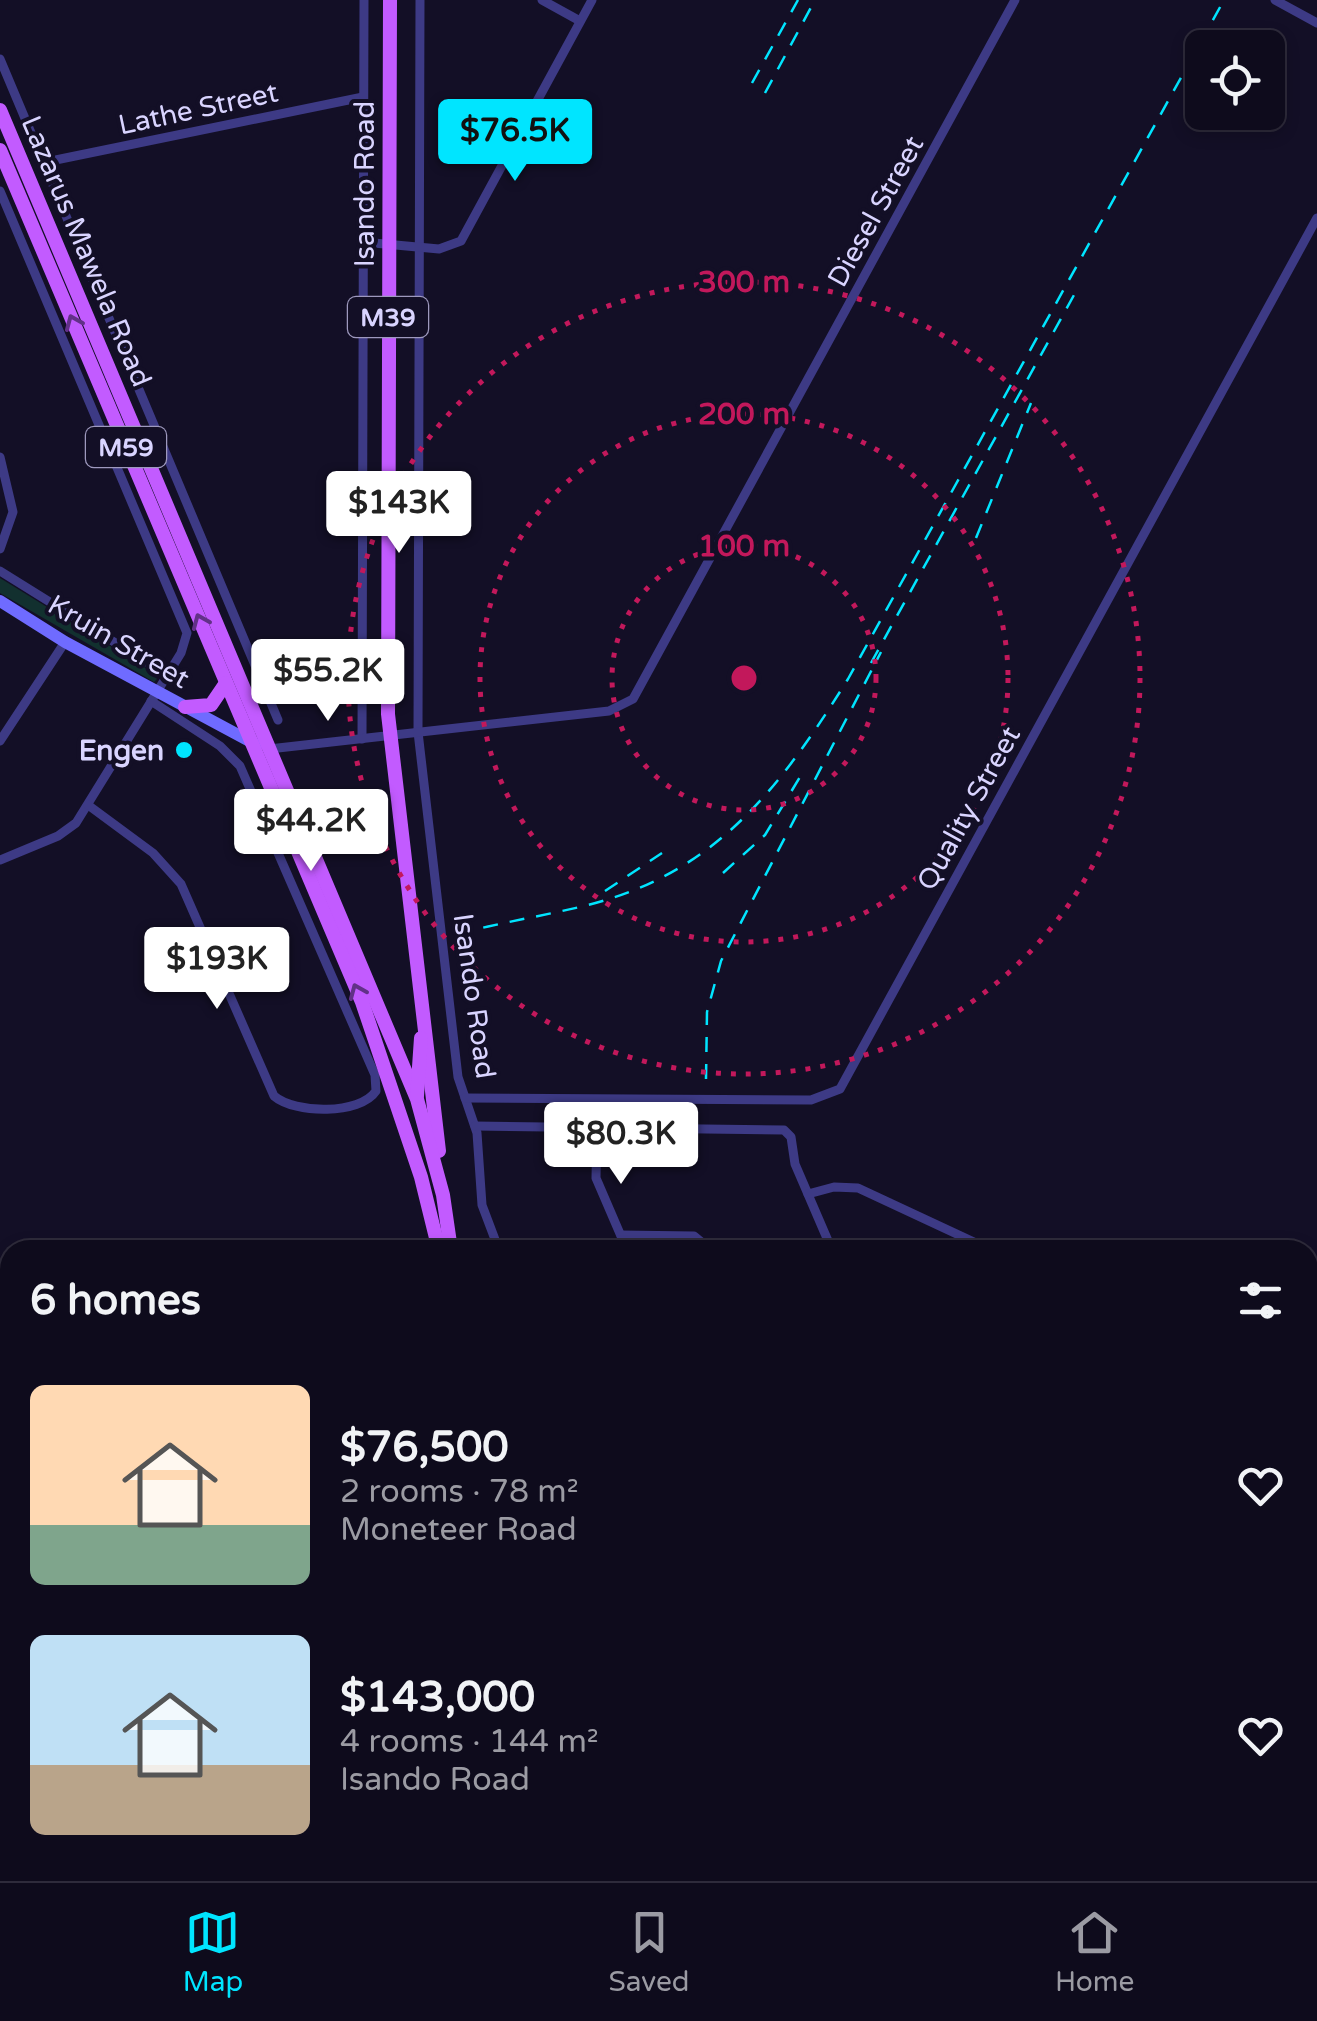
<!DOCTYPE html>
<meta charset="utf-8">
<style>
:root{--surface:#0e0b1c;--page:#171425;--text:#f1f3f6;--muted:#9b9ba3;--line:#2e2b3b;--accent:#00e5ff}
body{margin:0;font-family:"Varela Round",sans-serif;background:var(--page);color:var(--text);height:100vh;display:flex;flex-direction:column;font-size:38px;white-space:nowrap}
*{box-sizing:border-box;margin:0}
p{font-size:32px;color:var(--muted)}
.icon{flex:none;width:55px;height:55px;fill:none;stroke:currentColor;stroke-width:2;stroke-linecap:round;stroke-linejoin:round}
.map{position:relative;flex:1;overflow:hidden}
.panel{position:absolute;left:0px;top:1240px;width:1318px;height:642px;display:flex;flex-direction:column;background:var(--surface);border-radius:30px 30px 0 0;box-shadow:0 5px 15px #0003,0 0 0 2px var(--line)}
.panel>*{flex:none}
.fabs{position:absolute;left:1185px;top:30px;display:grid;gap:20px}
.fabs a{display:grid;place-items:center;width:100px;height:100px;border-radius:15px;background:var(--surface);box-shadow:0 5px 15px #0003,0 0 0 2px var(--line);font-size:50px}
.price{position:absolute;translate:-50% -85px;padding:0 22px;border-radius:10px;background:#fff;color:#222;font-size:32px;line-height:65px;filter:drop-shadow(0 2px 5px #0008)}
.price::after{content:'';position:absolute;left:50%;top:60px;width:30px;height:22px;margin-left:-15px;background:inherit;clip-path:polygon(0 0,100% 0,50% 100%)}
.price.current{background:var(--accent);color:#111}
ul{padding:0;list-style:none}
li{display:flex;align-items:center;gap:30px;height:250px;padding:0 30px}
li span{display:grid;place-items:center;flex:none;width:280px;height:200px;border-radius:15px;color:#555}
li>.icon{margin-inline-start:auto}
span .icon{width:120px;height:120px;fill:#fffc;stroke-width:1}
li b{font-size:42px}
h2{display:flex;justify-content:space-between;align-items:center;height:120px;padding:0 30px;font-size:42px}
.tab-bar{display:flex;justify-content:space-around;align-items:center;height:140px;border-top:2px solid var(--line);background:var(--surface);font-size:28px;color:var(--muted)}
.tab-bar a{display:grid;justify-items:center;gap:5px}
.tab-bar .current{color:var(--accent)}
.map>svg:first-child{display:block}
</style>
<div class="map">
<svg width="1317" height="1881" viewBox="0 0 1317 1881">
<rect width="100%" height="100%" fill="#130f26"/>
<path fill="#12302f" d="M0 578 147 669 157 679 154 682 0 593Z"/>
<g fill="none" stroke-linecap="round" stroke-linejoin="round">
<g stroke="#3d3a85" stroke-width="9">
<path d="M420 0 418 732 458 1077 477 1133 482 1205 499 1250"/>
<path d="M542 0 580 21"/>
<path d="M1275 0 1317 23"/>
<path d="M0 59 278 720"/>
<path d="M41 163 363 97"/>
<path d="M0 191 187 633 181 653 76 823 58 836 0 860"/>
<path d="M363 242 439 249 461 241 592 0"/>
<path d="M0 457 13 512 0 549"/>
<path d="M0 571 167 675"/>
<path d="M362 739 364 0"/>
<path d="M0 741 65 642"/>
<path d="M269 749 609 711 633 699 1015 0"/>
<path d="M88 805 153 853 181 884 274 1096C295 1114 360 1115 376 1091L375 1075 240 766 220 746 151 701"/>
<path d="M465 1098 811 1100 840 1089 1317 218"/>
<path d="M475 1126 784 1130 791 1137 795 1164 832 1250"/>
<path d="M597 1126 596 1178 627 1250"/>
<path d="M808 1194 834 1187 858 1188 991 1250"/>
<path d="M621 1235 694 1236 711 1250"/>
<path d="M0 1394 9 1393 10 1402"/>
<path d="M0 1718 10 1724"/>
<path d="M209 1872 218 1881"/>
<path d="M805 1872 809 1881"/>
<path d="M1176 1872 1180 1881"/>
<path d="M372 1881 387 1872"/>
<path d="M590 1881 593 1872"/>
<path d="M770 1881 793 1872"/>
<path d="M1199 1881 1201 1872"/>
</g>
<path stroke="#6f6bff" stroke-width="12" d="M0 601 65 642 257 745"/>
<g stroke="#c25bff" stroke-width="14">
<path d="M390 0 388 714 439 1151"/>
<path d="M0 110 417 1099 443 1195 451 1250"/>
<path d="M0 150 362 1002 421 1177 439 1250"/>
<path d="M185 707 211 705 226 683"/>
<path d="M417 1096 421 1038"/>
<path d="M132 1881 140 1872"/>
<path d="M151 1881 158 1872"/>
</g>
<g stroke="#00e5ff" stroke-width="2.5" stroke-dasharray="15 12" stroke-linecap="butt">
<path d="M752 83 798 0"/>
<path d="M765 93 815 0"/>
<path d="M976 538 1031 403"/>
<path d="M871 663 1074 295"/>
<path d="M723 873 765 835 803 772"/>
<path d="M605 891 662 853"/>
<path d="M457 934C499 923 542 916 584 906 716 874 780 788 848 679L1224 0"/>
<path d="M706 1079 707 1012 721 961 881 652"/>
</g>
</g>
<defs><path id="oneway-chevron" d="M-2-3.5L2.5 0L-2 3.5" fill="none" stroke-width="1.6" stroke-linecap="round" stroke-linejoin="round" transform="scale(2.5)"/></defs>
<g stroke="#623188">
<use href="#oneway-chevron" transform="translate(73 322) rotate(-113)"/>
<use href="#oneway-chevron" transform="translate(200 621) rotate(-113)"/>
<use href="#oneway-chevron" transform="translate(357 991) rotate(-113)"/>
</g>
<g fill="none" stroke="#c2185b" stroke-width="5" stroke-dasharray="5 10">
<circle cx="744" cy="678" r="132"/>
<circle cx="744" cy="678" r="264"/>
<circle cx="744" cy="678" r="396"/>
</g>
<circle fill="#00e5ff" stroke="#130f26" stroke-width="4" cx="184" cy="750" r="10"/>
<g text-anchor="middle" stroke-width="8" stroke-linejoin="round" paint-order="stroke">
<g fill="#130f26" stroke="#9e99be" stroke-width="2.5">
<rect x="348" y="297" width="80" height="40" rx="8"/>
<rect x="86" y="427" width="80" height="40" rx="8"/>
</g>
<g font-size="25" font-weight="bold" fill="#d9d4ff">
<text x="388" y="326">M39</text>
<text x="126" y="456">M59</text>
</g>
<g font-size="28" fill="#d9d4ff" stroke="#130f26">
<text transform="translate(198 108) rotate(-12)" y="10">Lathe Street</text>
<text transform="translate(364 184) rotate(-90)" y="10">Isando Road</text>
<text transform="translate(875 211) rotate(-61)" y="10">Diesel Street</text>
<text transform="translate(87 251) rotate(67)" y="10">Lazarus Mawela Road</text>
<text transform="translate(119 641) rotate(30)" y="10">Kruin Street</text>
<text transform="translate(968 808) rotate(-61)" y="10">Quality Street</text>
<text transform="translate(475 996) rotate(82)" y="10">Isando Road</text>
</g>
<g font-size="28" font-weight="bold" fill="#d9d4ff" stroke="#130f26" text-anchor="end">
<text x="164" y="760">Engen</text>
</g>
</g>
<circle cx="744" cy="678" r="15" fill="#c2185b" stroke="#130f26" stroke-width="5"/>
<g font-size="30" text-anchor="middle" font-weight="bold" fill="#c2185b" stroke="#130f26" stroke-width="8" stroke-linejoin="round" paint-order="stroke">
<text x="744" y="292">300 m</text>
<text x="744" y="424">200 m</text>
<text x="744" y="556">100 m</text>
</g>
</svg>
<div class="fabs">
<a><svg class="icon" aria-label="locate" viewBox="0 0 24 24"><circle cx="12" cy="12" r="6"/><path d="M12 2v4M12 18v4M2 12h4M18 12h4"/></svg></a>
</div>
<b class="price current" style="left:515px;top:184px">$76.5K</b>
<b class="price" style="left:399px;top:556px">$143K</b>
<b class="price" style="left:328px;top:724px">$55.2K</b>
<b class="price" style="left:311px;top:874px">$44.2K</b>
<b class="price" style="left:217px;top:1012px">$193K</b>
<b class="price" style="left:621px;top:1187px">$80.3K</b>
<section class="panel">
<h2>6 homes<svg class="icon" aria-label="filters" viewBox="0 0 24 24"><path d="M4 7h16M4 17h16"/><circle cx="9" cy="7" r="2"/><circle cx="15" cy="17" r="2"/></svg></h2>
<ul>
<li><span style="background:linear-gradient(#ffd9b3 70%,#7fa58c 0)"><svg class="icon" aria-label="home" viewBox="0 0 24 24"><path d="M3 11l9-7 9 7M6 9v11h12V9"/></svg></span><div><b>$76,500</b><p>2 rooms · 78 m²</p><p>Moneteer Road</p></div><svg class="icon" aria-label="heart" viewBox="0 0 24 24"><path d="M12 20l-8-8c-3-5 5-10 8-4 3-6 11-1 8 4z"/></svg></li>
<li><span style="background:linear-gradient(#bfe0f5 65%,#b9a48a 0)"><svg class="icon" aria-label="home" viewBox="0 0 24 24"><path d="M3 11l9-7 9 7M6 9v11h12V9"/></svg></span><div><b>$143,000</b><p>4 rooms · 144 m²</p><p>Isando Road</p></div><svg class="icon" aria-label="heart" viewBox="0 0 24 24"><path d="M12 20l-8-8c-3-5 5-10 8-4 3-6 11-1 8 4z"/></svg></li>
</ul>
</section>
</div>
<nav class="tab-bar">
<a class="current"><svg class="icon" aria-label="map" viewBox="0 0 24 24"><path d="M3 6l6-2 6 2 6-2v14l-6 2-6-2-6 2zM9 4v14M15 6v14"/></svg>Map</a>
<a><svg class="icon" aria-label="saved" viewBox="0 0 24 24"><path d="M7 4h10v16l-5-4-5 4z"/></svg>Saved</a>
<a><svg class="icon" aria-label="home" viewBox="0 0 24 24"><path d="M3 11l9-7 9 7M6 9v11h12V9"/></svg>Home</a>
</nav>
